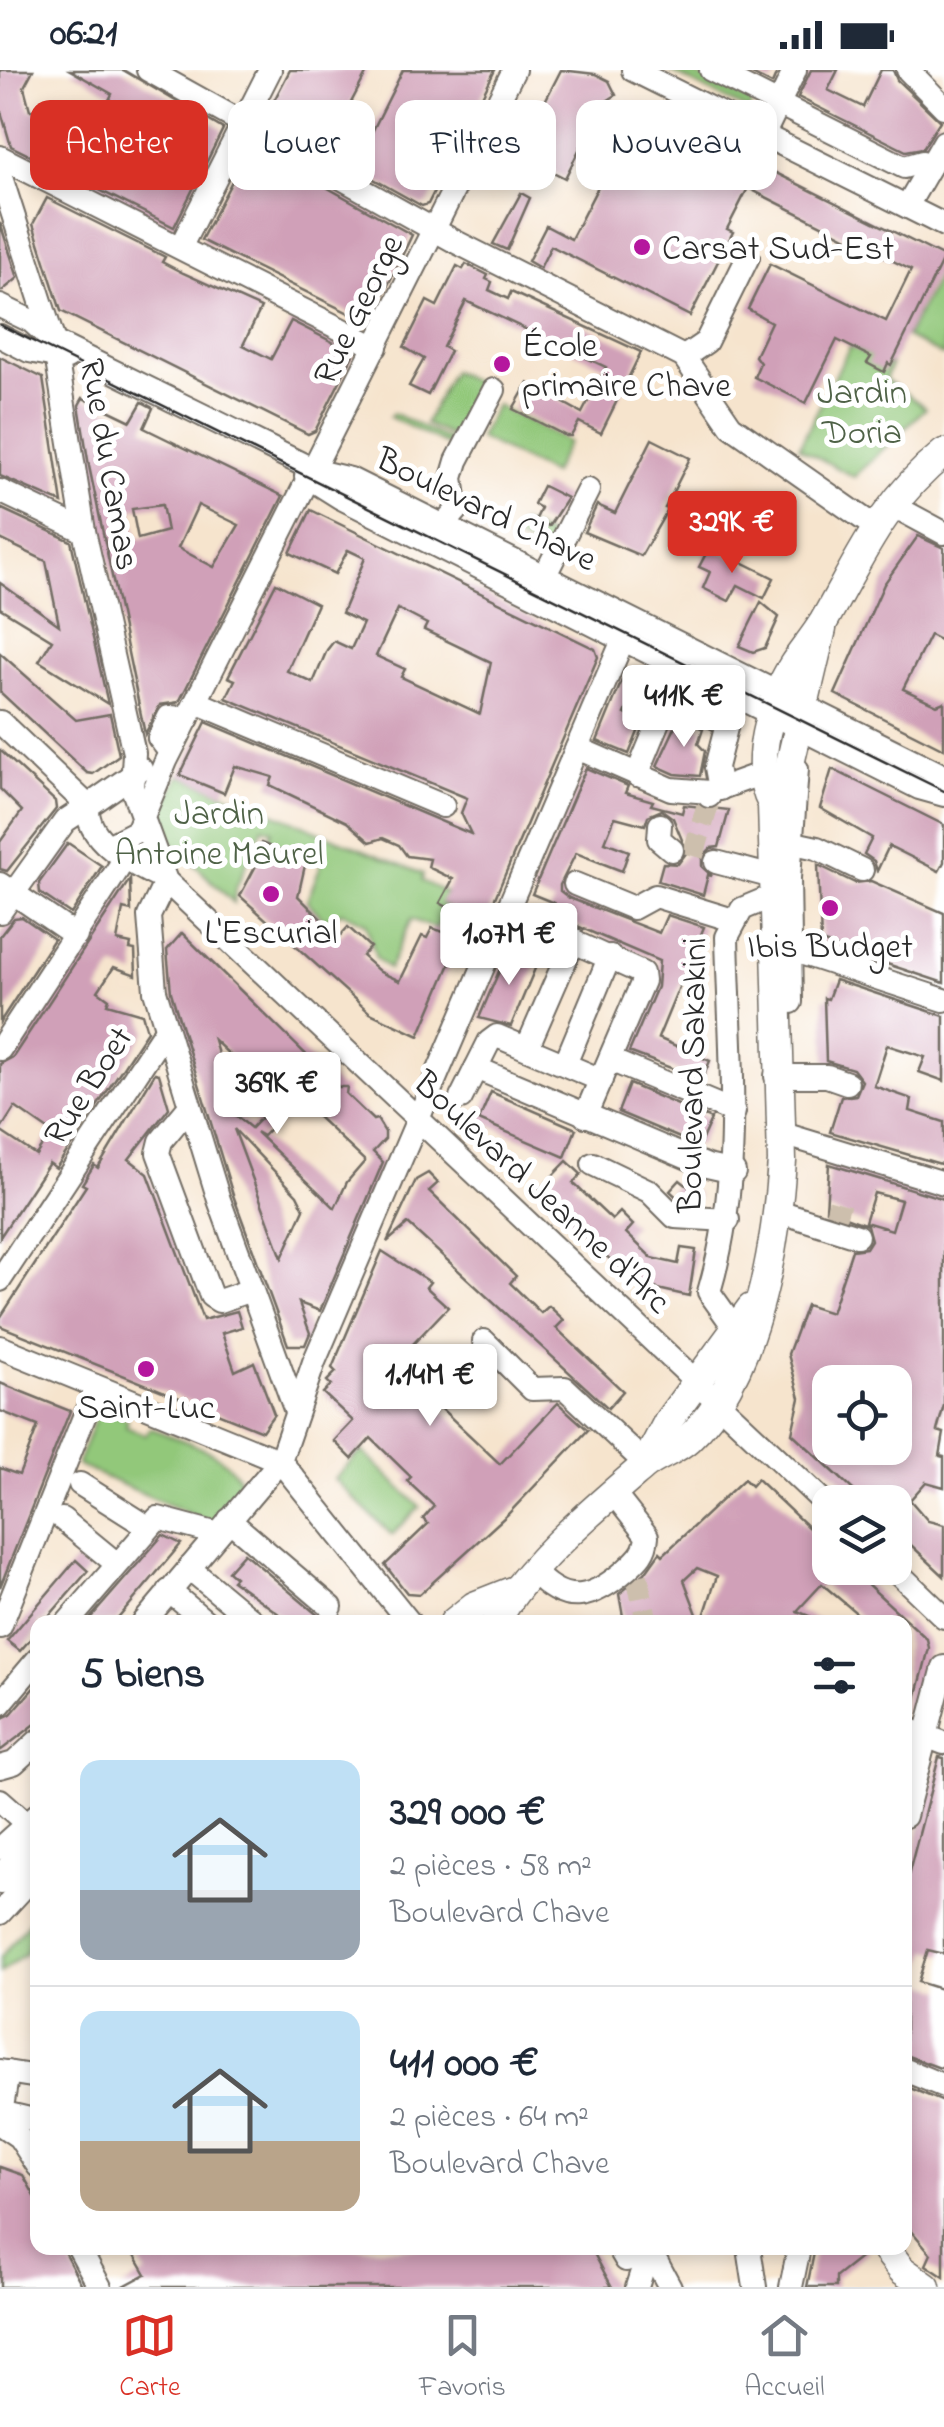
<!DOCTYPE html>
<html lang="fr">
<meta charset="utf-8">
<style>
:root{--surface:#fff;--page:#f6f6f7;--text:#1f2937;--muted:#747a83;--line:#e0e1e3;--accent:#d93025}
body{margin:0;font-family:"Indie Flower",sans-serif;background:var(--page);color:var(--text);height:100vh;display:flex;flex-direction:column;font-size:38px;white-space:nowrap}
*{box-sizing:border-box;margin:0}
p{font-size:32px;color:var(--muted)}
.icon{flex:none;width:55px;height:55px;fill:none;stroke:currentColor;stroke-width:2;stroke-linecap:round;stroke-linejoin:round}
.map{position:relative;flex:1;overflow:hidden}
.drawer{position:absolute;left:30px;top:1545px;width:882px;height:640px;display:flex;flex-direction:column;background:var(--surface);border-radius:20px;box-shadow:0 5px 15px #0003}
.drawer>*{flex:none}
.hud{position:absolute;left:30px;top:30px;width:885px;height:90px;display:flex;gap:20px}
.fabs{position:absolute;left:812px;top:1295px;display:grid;gap:20px}
.fabs a{display:grid;place-items:center;width:100px;height:100px;border-radius:20px;background:var(--surface);box-shadow:0 5px 15px #0003;font-size:50px}
.price{position:absolute;translate:-50% -85px;padding:0 22px;border-radius:10px;background:#fff;color:#222;font-size:32px;line-height:65px;filter:drop-shadow(0 2px 5px #0008)}
.price::after{content:'';position:absolute;left:50%;top:60px;width:30px;height:22px;margin-left:-15px;background:inherit;clip-path:polygon(0 0,100% 0,50% 100%)}
.price.on{background:var(--accent);color:#fff}
ul{padding:0;list-style:none}
li{display:flex;align-items:center;gap:30px;height:250px;padding:0 50px}
li+li{border-top:2px solid var(--line)}
li span{display:grid;place-items:center;flex:none;width:280px;height:200px;border-radius:20px;color:#555}
li>.icon{margin-inline-start:auto}
span .icon{width:120px;height:120px;fill:#fffc;stroke-width:1}
li b{font-size:42px}
h2{display:flex;justify-content:space-between;align-items:center;height:120px;padding:0 50px;font-size:42px}
.pill{padding:0 35px;border-radius:20px;background:var(--surface);box-shadow:0 5px 15px #0003;font-size:35px;line-height:90px}
.pill.on{background:var(--accent);color:#fff}
.status{display:flex;justify-content:space-between;align-items:center;height:70px;padding:0 50px;background:var(--surface);direction:ltr}
.status svg{height:28px;fill:currentColor}
.dock{display:flex;justify-content:space-around;align-items:center;height:140px;border-top:2px solid var(--line);background:var(--surface);font-size:28px;color:var(--muted)}
.dock a{display:grid;justify-items:center;gap:5px}
.dock .on{color:var(--accent)}
.map>svg:first-child{display:block}
</style>
<div class="status"><b>06:21</b><svg viewBox="0 0 49 12"><path d="M0 12V9h3v3zM5 12V6h3v6zM10 12V3h3v9zM15 12V0h3v12zM26 1h20v11H26zM47 4h2v5h-2z"/></svg></div>
<div class="map">
<svg width="944" height="2217" viewBox="0 0 944 2217">
<rect width="100%" height="100%" fill="#fff"/>
<filter id="ink" filterUnits="userSpaceOnUse"><feTurbulence type="fractalNoise" baseFrequency=".01" numOctaves="2"/><feDisplacementMap in="SourceGraphic" scale="20" xChannelSelector="R" yChannelSelector="G"/><feConvolveMatrix kernelMatrix="1 2 1 2 8 2 1 2 1" color-interpolation-filters="sRGB"/></filter>
<filter id="wash" filterUnits="userSpaceOnUse"><feTurbulence type="fractalNoise" baseFrequency=".0048" numOctaves="4" result="noise"/><feDisplacementMap in="SourceGraphic" scale="40" xChannelSelector="R" yChannelSelector="G"/><feGaussianBlur stdDeviation="2.25" result="paint"/><feColorMatrix in="noise" values="0 0 0 0 0 0 0 0 0 0 0 0 0 0 0 0 0 1.4 0 .05"/><feComposite in="paint" operator="in"/></filter>
<g filter="url(#wash)">
<rect width="100%" height="100%" fill="#f6e4cd"/>
<g fill="#92c87a" stroke="#5e7a52" stroke-width="2.5">
<path d="M667 0H686L752 33 749 41Z"/>
<path d="M944 194V286L906 267Z"/>
<path d="M850 276 891 295 885 309 926 338 854 407 799 377Z"/>
<path d="M452 301 484 316 458 369 425 354Z"/>
<path d="M496 335 568 372 552 404 479 368Z"/>
<path d="M393 343 457 374 455 379 390 347Z"/>
<path d="M521 453 553 468 546 483 513 467Z"/>
<path d="M180 705 423 804 422 811 446 823 441 833 447 837 436 859 411 849 389 899 376 888 366 853 343 842 324 849 307 831 322 792 268 771 272 760 263 757 235 820 234 833 166 767 161 743Z"/>
<path d="M108 1342 128 1349 126 1357 146 1365 150 1358C184 1372 230 1381 243 1417L213 1454 77 1395 96 1346Z"/>
<path d="M362 1381 420 1437 392 1465 334 1409Z"/>
<path d="M31 1849 26 1883 0 1903V1888Z"/>
</g>
<g id="blocks">
<g fill="#d0a0b8" fill-rule="evenodd">
<path d="M0 0H33L24 17 30 40 52 41 72 52 74 47 95 58 112 24 70 0H123L223 59 174 157 11 76 0 38Z"/>
<path d="M290 0H368L343 48 372 62 403 0H495L428 134 422 136 270 51 267 44Z"/>
<path d="M561 0 595 4 609 11 616 25 602 34 565 108 518 84Z"/>
<path d="M744 0H778L772 14Z"/>
<path d="M811 0H838L828 20 863 37 881 0H893L897 10 940 51 923 78 906 81 798 27Z"/>
<path d="M624 66 720 115 738 77 753 82 750 90 944 187 891 295 888 293 884 302 867 293 871 287 837 270 806 333 754 307 760 293 755 286 771 252 748 239 770 194 886 251 911 200 748 118 727 159 733 162 690 246 551 176 540 198 528 191 546 156 571 169Z"/>
<path d="M251 75 412 165 377 238 364 242 355 237 351 244 201 170Z"/>
<path d="M521 123 530 128 507 180 493 174Z"/>
<path d="M47 128 165 187 162 192 183 203 261 238 243 275 271 289 291 251 354 283 315 361 308 364 61 241 33 154Z"/>
<path d="M0 153 18 208 2 221H0Z"/>
<path d="M466 194 488 205 486 209 492 212 489 220 508 229 511 222 641 282 601 363 579 352 571 366H566L513 339 528 313 582 343 606 297 466 231 443 277 450 281 428 325 409 316 424 289 404 277 427 231 437 236 457 196 463 199Z"/>
<path d="M0 287 43 308 62 433 0 406Z"/>
<path d="M83 328 131 351 142 332 153 338 144 358 283 426 179 632 160 635 145 664 89 396 79 335ZM162 435 167 461 138 469 132 439ZM198 435 239 455 214 497 178 478Z"/>
<path d="M652 369 690 388 665 438 668 439 641 486 584 462 597 435 615 443Z"/>
<path d="M543 416 567 428 549 456 536 449 541 438 534 434Z"/>
<path d="M0 438 71 471 108 634 39 591 52 570 0 538V513L59 555 46 491 0 469Z"/>
<path d="M311 440 595 579 598 587 483 856 440 833 453 809 428 797 430 789 407 786 399 775 383 768 370 772 347 752 270 715 273 707 235 696 224 723 180 705 206 652 471 764 461 743 467 728 226 628 235 610 228 607 276 513 317 534 287 601 313 613 327 580 334 571 351 579 363 553 342 543 365 488 348 480 335 504 290 483ZM398 539 427 554 424 560 491 592 480 644 401 607 405 599 376 586Z"/>
<path d="M918 466 944 478V572L930 565 903 619 937 635 944 632V679L835 624 884 514Z"/>
<path d="M710 476 774 508 764 528 738 515 729 531 703 518 710 502 699 497Z"/>
<path d="M761 532 779 547 765 578 753 582 739 576Z"/>
<path d="M0 583 76 650 110 644 119 685 93 704 87 703 0 622Z"/>
<path d="M644 601 643 604 670 619 656 626 637 616 625 644 642 652 629 684 597 671 623 608Z"/>
<path d="M680 647 703 659 698 674 705 681 700 706 675 704 657 696Z"/>
<path d="M0 680 55 731 56 739 7 801 0 799V772L22 741 0 719Z"/>
<path d="M586 698 628 716 625 723 653 731 651 735 682 743 684 735 729 740 719 777 711 778 702 787V797L712 806 708 805 703 825 658 811 663 793 678 794 687 782 673 748 662 740 648 746 645 755 615 747 605 772 629 781 622 801 576 783 560 815V821L569 828 659 863 667 845 704 857 658 968 710 991 702 1010 629 982 657 917 659 891 549 844 554 833 532 824Z"/>
<path d="M832 699 944 755V792L939 801 889 776 877 801 874 791 864 784 872 768 820 738Z"/>
<path d="M68 773 102 796 71 844 40 823 39 813Z"/>
<path d="M261 773 306 791 298 826 339 867 348 857 370 877 362 886 380 902 400 911 422 866 427 868 432 858 461 868 419 966 370 943 240 826 260 788 256 784Z"/>
<path d="M818 795 855 813 871 811 944 843V913L821 872Z"/>
<path d="M130 809 131 841 123 839 117 871 131 874 130 879 135 880 136 905 114 897 98 921 109 929 107 934 142 944 147 961 56 1098 49 1093 0 1167V1061L36 1085 51 1062 15 1037 0 1061V994L13 987Z"/>
<path d="M22 847 54 869 0 952V866L14 848Z"/>
<path d="M182 863 339 1017H347L346 1024 373 1050 377 1049 385 1062V1069L373 1082 383 1092 320 1241 299 1233 310 1263 305 1275H288L233 1125 171 922 167 880ZM214 970 278 1030 251 1058 235 1045ZM299 1029 365 1091 347 1112 335 1138 256 1062 263 1066ZM234 1059 297 1125 304 1139 282 1188Z"/>
<path d="M517 879 539 889 511 956 479 948 506 885 513 887Z"/>
<path d="M835 910 944 946V1011L919 1002 925 987 887 975 874 1016 912 1029 910 1041 944 1052V1095L830 1062 841 1027 856 1025 862 1011 853 999 826 991 824 928 828 929Z"/>
<path d="M155 1003 159 1004 169 1038 129 1089 148 1104 203 1250 237 1241 242 1257 222 1263 235 1301 254 1292 274 1344 262 1361 0 1256V1248L86 1116 82 1114 94 1095 98 1098Z"/>
<path d="M629 1014 711 1049 699 1076 618 1042Z"/>
<path d="M491 1022 576 1059 565 1087 479 1050Z"/>
<path d="M567 1091 581 1104 573 1113 612 1150 620 1142 633 1155 626 1163 652 1188 678 1194 681 1178 696 1180 689 1226 636 1214 538 1121Z"/>
<path d="M829 1094 944 1129V1335L937 1361 944 1363 940 1386 944 1387V1417L926 1412 910 1430 928 1451 944 1455V1506L895 1460V1432H866L792 1363 800 1328 788 1284 806 1235 831 1243 852 1180 866 1178 871 1170 867 1155 826 1140ZM874 1123 901 1130 892 1160 865 1152ZM830 1312H895V1378H830Z"/>
<path d="M428 1103 438 1113 429 1121 516 1206 510 1213 541 1243 549 1236 564 1250 556 1258 623 1321 608 1338 408 1154 387 1172 416 1110Z"/>
<path d="M680 1110 699 1125 692 1133 682 1132 670 1121Z"/>
<path d="M382 1181 430 1212 426 1217 448 1237 394 1294 500 1394 558 1333 588 1360 508 1444 420 1524 407 1523 385 1495 428 1454 423 1449 434 1436 407 1411 411 1407 371 1368 352 1389 334 1371 353 1351 323 1323 331 1315 327 1311 336 1302 332 1298Z"/>
<path d="M0 1313 70 1341 0 1517V1398L19 1405 38 1356 0 1341Z"/>
<path d="M744 1409 751 1416 757 1409 830 1478V1498H850L927 1569 929 1578 912 1644 905 1643V1552H867L822 1514 797 1541 823 1552H702L717 1506 697 1498 684 1510 700 1552H624L619 1524 645 1503 660 1482 663 1485Z"/>
<path d="M163 1465 181 1474 115 1552H87Z"/>
<path d="M244 1483 321 1548 330 1552H290L232 1510 235 1507 228 1501Z"/>
<path d="M76 1490 88 1501 44 1552H38V1560L20 1581 7 1571Z"/>
<path d="M38 1613V1652L0 1681V1649L11 1644Z"/>
<path d="M939 1687 944 1688V1884L928 1880 918 1912 944 1920V1995L940 1998 905 1985V1818Z"/>
<path d="M905 2016 944 2032V2207L926 2195 931 2184 905 2153Z"/>
<path d="M0 2097 23 2105 38 2132V2178H62L83 2217H0Z"/>
<path d="M144 2178H591L612 2217H122L146 2204 134 2183Z"/>
<path d="M815 2178H868V2182L836 2207V2217H807Z"/>
</g>
</g>
</g>
<g filter="url(#ink)">
<use href="#blocks" fill-opacity="0" stroke="#726c64" stroke-width="2.5"/>
<g fill="none" stroke-linecap="round" stroke-linejoin="round">
<g stroke="#cdbfad" stroke-width="22" stroke-dasharray="22 11" stroke-linecap="butt">
<path d="M693 786 708 734"/>
<path d="M826 1140 857 1149"/>
<path d="M637 1506 647 1552"/>
</g>
<defs>
<g id="minor">
<path d="M148 0 456 172 684 287 731 356 875 457"/>
<path d="M633 0 944 155"/>
<path d="M711 0 904 97 922 92 930 96"/>
<path d="M908 0 944 37"/>
<path d="M763 66 795 0"/>
<path d="M0 87 376 277"/>
<path d="M0 104 54 272 84 461 134 683 132 718 166 811 830 1438"/>
<path d="M907 136 944 72"/>
<path d="M181 176 270 0"/>
<path d="M0 236 31 251 54 272 316 401 350 409 944 706"/>
<path d="M0 266 29 281 67 288"/>
<path d="M684 287 706 272 748 187"/>
<path d="M306 406 341 428 919 718 944 725"/>
<path d="M0 421 84 461"/>
<path d="M892 435 944 463"/>
<path d="M443 456 457 440 452 408 457 391 494 320"/>
<path d="M545 505 588 420"/>
<path d="M196 632 443 736"/>
<path d="M0 652 88 736 65 751 0 842"/>
<path d="M577 678 671 719 710 722"/>
<path d="M170 682 159 668 169 647 188 648"/>
<path d="M141 699 88 736C85 773 137 796 166 811"/>
<path d="M637 705 665 637 681 631 720 650 726 658 716 697 720 719"/>
<path d="M709 726 710 722 763 703"/>
<path d="M660 755 659 769 672 780"/>
<path d="M780 770 817 778 862 800"/>
<path d="M110 775 137 761 166 691 514 0"/>
<path d="M716 792 773 807"/>
<path d="M166 811 149 846 155 921 219 1130 295 1339"/>
<path d="M0 814 76 866"/>
<path d="M575 814 633 838 655 826 733 850"/>
<path d="M534 854 642 903 643 911 585 1046"/>
<path d="M776 875 944 930"/>
<path d="M791 932 789 808 797 699"/>
<path d="M527 978 574 870"/>
<path d="M0 979 118 799"/>
<path d="M610 990 734 1042"/>
<path d="M565 994 610 886"/>
<path d="M476 998 707 1096 734 1102"/>
<path d="M776 1006H827L847 1013"/>
<path d="M461 1028 489 972 497 966 601 1010"/>
<path d="M190 1036 161 1071 158 1083 211 1226 219 1231 251 1220"/>
<path d="M780 1063 944 1113"/>
<path d="M593 1094 649 1121 675 1147 728 1150"/>
<path d="M778 1141 857 1166"/>
<path d="M0 1210 166 959"/>
<path d="M736 1260 709 1222C744 1104 730 989 727 867L742 839 773 826"/>
<path d="M484 1271 532 1319 565 1318 646 1394"/>
<path d="M0 1277 280 1391 409 1552"/>
<path d="M80 1414 148 1457"/>
<path d="M62 1449 117 1494"/>
<path d="M229 1450 331 1537"/>
<path d="M189 1498 254 1552"/>
<path d="M893 1498 944 1547"/>
<path d="M533 1501C566 1539 594 1528 627 1499 638 1489 646 1482 647 1466L614 1424"/>
<path d="M169 1521 206 1552"/>
<path d="M68 1552 158 1448 218 1464"/>
<path d="M144 1552 280 1391 314 1292 623 570"/>
<path d="M0 1557 96 1317"/>
<path d="M0 1634 38 1589"/>
<path d="M905 1658 944 1673"/>
<path d="M0 1697 14 1693 38 1671"/>
<path d="M0 1730 26 1753"/>
<path d="M905 1746 944 1597"/>
<path d="M0 1778 38 1744"/>
<path d="M0 1843 38 1802"/>
<path d="M905 2000 944 2016"/>
<path d="M0 2001 38 2007"/>
<path d="M0 2042 38 2051"/>
<path d="M0 2049 8 2002"/>
<path d="M0 2054 19 2067 38 2096"/>
<path d="M79 2178 100 2217"/>
<path d="M619 2178 626 2190"/>
<path d="M649 2178 670 2217"/>
<path d="M749 2178 755 2217"/>
<path d="M637 2217 649 2179"/>
<path d="M791 2217 799 2178"/>
</g>
<g id="major">
<path d="M772 734 784 719 822 559"/>
<path d="M646 1393 668 1351 751 1238"/>
<path d="M454 1552 474 1536 512 1521"/>
<path d="M496 1552C525 1496 594 1439 643 1397 656 1386 675 1381 688 1369 755 1307 776 1179 782 1091L772 734C751 695 770 631 793 595 803 580 815 566 824 551 861 486 883 432 944 383"/>
<path d="M0 1810 38 1770"/>
<path d="M885 2178 902 2200 926 2217"/>
</g>
</defs>
<use href="#minor" stroke="#726c64" stroke-width="26"/>
<use href="#major" stroke="#726c64" stroke-width="31"/>
<use href="#minor" stroke="#fff" stroke-width="22"/>
<use href="#major" stroke="#fff" stroke-width="28"/>
<path stroke="#2b2b2b" stroke-width="2.5" d="M0 255 944 721"/>
</g>
</g>
<g fill="#b5179e" stroke="#fff" stroke-width="4">
<circle cx="642" cy="177" r="10"/>
<circle cx="502" cy="294" r="10"/>
<circle cx="271" cy="824" r="10"/>
<circle cx="830" cy="838" r="10"/>
<circle cx="146" cy="1299" r="10"/>
</g>
<g text-anchor="middle" stroke-width="10" stroke-linejoin="round" paint-order="stroke">
<g font-size="35" fill="#2b2b2b" stroke="#fff">
<text x="662" y="189" text-anchor="start">Carsat Sud-Est</text>
<text x="522" y="286" text-anchor="start">École<tspan x="522" dy="40">primaire Chave</tspan></text>
<text x="271" y="873">L'Escurial</text>
<text x="830" y="887">Ibis Budget</text>
<text x="146" y="1348">Saint-Luc</text>
</g>
<g font-size="35" fill="#2b2b2b" stroke="#fff">
<text transform="translate(357 239) rotate(-64)" y="12">Rue George</text>
<text transform="translate(111 394) rotate(80)" y="12">Rue du Camas</text>
<text transform="translate(487 438) rotate(26)" y="12">Boulevard Chave</text>
<text transform="translate(691 1005) rotate(-89)" y="12">Boulevard Sakakini</text>
<text transform="translate(87 1015) rotate(-57)" y="12">Rue Boet</text>
<text transform="translate(543 1121) rotate(43)" y="12">Boulevard Jeanne d'Arc</text>
</g>
<g font-size="35" fill="#4f6247" stroke="#fff">
<text x="862" y="333">Jardin<tspan x="862" dy="40">Doria</tspan></text>
<text x="219" y="754">Jardin<tspan x="219" dy="40">Antoine Maurel</tspan></text>
</g>
</g>
</svg>
<div class="fabs">
<a><svg class="icon" aria-label="locate" viewBox="0 0 24 24"><circle cx="12" cy="12" r="6"/><path d="M12 2v4M12 18v4M2 12h4M18 12h4"/></svg></a>
<a><svg class="icon" aria-label="layers" viewBox="0 0 24 24"><path d="M12 4l9 5-9 5-9-5zM3 14l9 5 9-5"/></svg></a>
</div>
<b class="price on" style="left:732px;top:506px">329K €</b>
<b class="price" style="left:684px;top:680px">411K €</b>
<b class="price" style="left:509px;top:918px">1.07M €</b>
<b class="price" style="left:277px;top:1067px">369K €</b>
<b class="price" style="left:430px;top:1359px">1.14M €</b>
<div class="hud">
<a class="pill on">Acheter</a>
<a class="pill">Louer</a>
<a class="pill">Filtres</a>
<a class="pill">Nouveau</a>
</div>
<section class="drawer">
<h2>5 biens<svg class="icon" aria-label="filters" viewBox="0 0 24 24"><path d="M4 7h16M4 17h16"/><circle cx="9" cy="7" r="2"/><circle cx="15" cy="17" r="2"/></svg></h2>
<ul>
<li><span style="background:linear-gradient(#bfe0f5 65%,#9aa5b1 0)"><svg class="icon" aria-label="home" viewBox="0 0 24 24"><path d="M3 11l9-7 9 7M6 9v11h12V9"/></svg></span><div><b>329 000 €</b><p>2 pièces · 58 m²</p><p>Boulevard Chave</p></div></li>
<li><span style="background:linear-gradient(#bfe0f5 65%,#b9a48a 0)"><svg class="icon" aria-label="home" viewBox="0 0 24 24"><path d="M3 11l9-7 9 7M6 9v11h12V9"/></svg></span><div><b>411 000 €</b><p>2 pièces · 64 m²</p><p>Boulevard Chave</p></div></li>
</ul>
</section>
</div>
<nav class="dock">
<a class="on"><svg class="icon" aria-label="map" viewBox="0 0 24 24"><path d="M3 6l6-2 6 2 6-2v14l-6 2-6-2-6 2zM9 4v14M15 6v14"/></svg>Carte</a>
<a><svg class="icon" aria-label="saved" viewBox="0 0 24 24"><path d="M7 4h10v16l-5-4-5 4z"/></svg>Favoris</a>
<a><svg class="icon" aria-label="home" viewBox="0 0 24 24"><path d="M3 11l9-7 9 7M6 9v11h12V9"/></svg>Accueil</a>
</nav>
